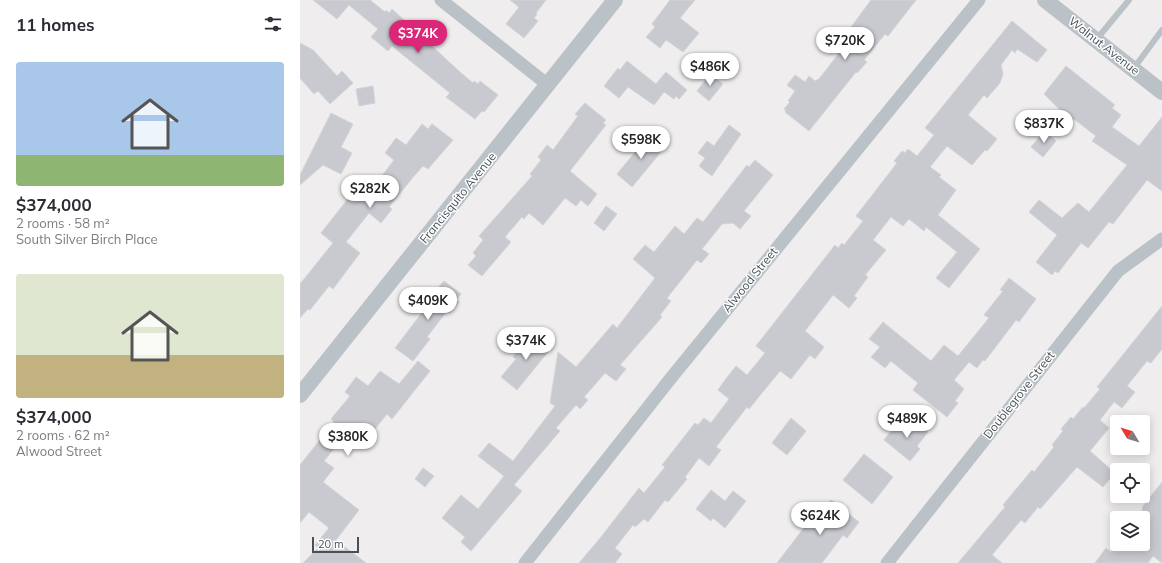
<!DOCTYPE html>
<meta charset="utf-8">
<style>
:root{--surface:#fff;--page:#f7f7f7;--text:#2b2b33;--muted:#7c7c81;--accent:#db2777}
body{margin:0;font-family:Mulish,sans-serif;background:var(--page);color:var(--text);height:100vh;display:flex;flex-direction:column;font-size:15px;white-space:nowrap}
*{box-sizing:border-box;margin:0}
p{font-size:13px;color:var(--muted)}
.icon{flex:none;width:22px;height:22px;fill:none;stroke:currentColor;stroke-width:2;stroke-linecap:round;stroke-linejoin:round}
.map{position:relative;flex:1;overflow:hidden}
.sheet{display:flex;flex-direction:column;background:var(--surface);width:300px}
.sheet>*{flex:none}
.needle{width:26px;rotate:308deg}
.fabs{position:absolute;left:810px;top:415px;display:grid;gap:8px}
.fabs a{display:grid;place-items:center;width:40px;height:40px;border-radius:4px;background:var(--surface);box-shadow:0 2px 10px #0003;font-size:20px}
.scale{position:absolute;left:12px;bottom:10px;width:47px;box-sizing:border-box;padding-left:4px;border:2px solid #485158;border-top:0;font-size:11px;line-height:14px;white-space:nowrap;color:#485158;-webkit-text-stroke:3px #fff;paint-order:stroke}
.price{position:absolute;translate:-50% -34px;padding:0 9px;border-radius:14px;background:#fff;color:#222;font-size:13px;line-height:26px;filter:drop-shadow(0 1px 2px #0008)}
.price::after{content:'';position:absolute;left:50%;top:24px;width:12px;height:9px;margin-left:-6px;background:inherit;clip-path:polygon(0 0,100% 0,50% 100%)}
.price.active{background:var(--accent);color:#fff}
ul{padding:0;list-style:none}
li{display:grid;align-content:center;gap:8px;height:212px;padding:0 16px}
li span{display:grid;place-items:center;height:124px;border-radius:4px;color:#555}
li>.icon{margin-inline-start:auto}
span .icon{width:72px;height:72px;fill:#fffc;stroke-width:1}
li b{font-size:17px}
h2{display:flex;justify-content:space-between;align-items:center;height:48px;padding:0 16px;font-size:17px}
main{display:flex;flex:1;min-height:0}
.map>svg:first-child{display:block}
</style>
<main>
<section class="sheet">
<h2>11 homes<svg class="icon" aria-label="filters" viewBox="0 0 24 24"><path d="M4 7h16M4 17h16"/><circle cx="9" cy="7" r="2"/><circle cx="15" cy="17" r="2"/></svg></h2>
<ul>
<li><span style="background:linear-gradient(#a9c7e8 75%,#8fb573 0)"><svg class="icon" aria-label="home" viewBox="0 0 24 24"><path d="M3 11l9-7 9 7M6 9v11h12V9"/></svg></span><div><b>$374,000</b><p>2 rooms · 58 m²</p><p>South Silver Birch Place</p></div></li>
<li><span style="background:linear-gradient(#dfe7d0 65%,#c2b280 0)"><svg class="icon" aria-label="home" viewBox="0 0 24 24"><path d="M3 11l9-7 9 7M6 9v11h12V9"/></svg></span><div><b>$374,000</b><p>2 rooms · 62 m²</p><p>Alwood Street</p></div></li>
</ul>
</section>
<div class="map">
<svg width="862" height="563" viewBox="0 0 862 563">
<rect width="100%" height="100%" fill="#efeded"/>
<g fill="#c8cacf" stroke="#d2d4d8">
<path d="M13 0H70L85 12 86 10 89 13 92 9 160 72 173 83 174 81 178 84 180 81 198 95 184 112 182 111 175 119 146 97 150 93 92 46 88 51 71 37 78 29 49 5 37 19Z"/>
<path d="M210 0H246L236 13 237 14 234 18 238 21 224 38 206 24 219 7Z"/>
<path d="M370 0H395L380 18 399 33 383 52 366 40 360 48 346 37 355 27 352 24Z"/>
<path d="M571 0H616L588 36 585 34 564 60 567 62 557 73 556 72 509 131 485 112 486 110 484 109 490 102 488 101 495 91 487 85 495 75 505 82 509 76 515 81 519 79 536 57 544 45 541 43 544 39 543 38Z"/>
<path d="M712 21 747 50 737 62 717 49 715 53 712 50 701 65 703 74 700 83 687 98 684 95 668 115 697 139 687 151 685 150 672 165 647 146 630 167 641 175 639 177 656 190 638 215 680 249 649 288 636 278 657 252 626 227 624 231 609 219 603 226 591 217 573 240 586 250 565 275 568 277 554 296 557 298 549 308 533 295 505 331 524 347 515 359 510 355 491 379 480 371 449 409 447 407 416 447 421 450 409 466 399 458 385 477 387 479 368 502 365 500 348 522 344 519 335 527 333 525 315 548 322 554 315 563H279L301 537 339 488 344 493 365 467 362 465 395 423 398 425 404 418 411 423 429 399 418 390 425 380 436 366 447 375 465 353 456 346 535 245 538 248 542 243 544 245 563 221 556 216 597 163 594 161 602 151 605 153 608 149 617 156 634 135 625 128Z"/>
<path d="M0 43 13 50 37 76 42 71 53 83 30 104 18 91 14 94 0 78Z"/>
<path d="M327 61 356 84 366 72 387 90 379 99 376 96 374 99 364 92 354 105 328 87 319 98 304 86 318 68 320 70Z"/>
<path d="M766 66 815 105 812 108 821 115 812 127 839 146 862 117V191L847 180 813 224 809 222 788 248 781 243 758 273 755 271 752 275 736 262 757 235 729 212 739 200 762 218 778 203 789 212 827 165 792 141 796 136 774 119 769 124 756 115 760 110 744 94Z"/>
<path d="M410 74 423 84 409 101 397 91Z"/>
<path d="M73 86 75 103 59 106 56 89Z"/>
<path d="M285 103 306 120 303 123 306 125 270 171 297 194 288 206 281 200 276 206 265 198 243 225 229 213 224 219 222 217 205 237 211 242 182 276 168 265 176 256 173 253 183 240 179 236 232 176 230 174 241 160 238 157 247 145 253 150 278 116 275 114Z"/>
<path d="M31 113 53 124 41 147 52 153 41 174 23 165 0 185V175Z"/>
<path d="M122 124 128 129 132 124 153 140 128 169 123 166 114 176 89 207 92 209 81 223 69 213 46 242 60 253 33 289 29 286 10 310 8 309 0 318V284L33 243 21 233 62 181 72 189 94 160 85 153 96 138 106 145Z"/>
<path d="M429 125 441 134 412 176 399 166 405 158 398 153 407 141 414 146Z"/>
<path d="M744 131 756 141 743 157 731 147Z"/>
<path d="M350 134 365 147 332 187 317 174Z"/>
<path d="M455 160 473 175 444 211 451 216 440 229 433 223 422 224 402 249 409 254 401 263 397 260 367 298 371 301 360 315 362 317 320 365 326 369 316 381 305 373 284 397 288 400 280 409 276 405 256 428 260 431 214 485 222 491 171 551 161 542 165 537 142 518 161 495 178 509 204 476 178 456 189 443 213 461 255 406 250 403 258 352 276 367 313 324 317 328 355 278 333 259 345 245 354 252 375 226 384 234 397 218 403 222 447 165 449 167Z"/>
<path d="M306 206 317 214 304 231 294 223Z"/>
<path d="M709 278 736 299 719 322 716 320 685 361 683 360 677 368 669 362 654 380 664 389 655 401 658 403 647 417 613 390 618 383 591 361 585 368 571 357 580 347 569 339 583 322 631 361 644 345 658 356 689 318 684 315 703 291 700 290Z"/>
<path d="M144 281 161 294 156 300 159 302 150 313 147 311 127 337 130 339 113 361 95 348 137 293 135 291Z"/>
<path d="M862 306V349L851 363 847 361 827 386 835 392 822 408 814 402 800 420 809 428 790 451 815 473 803 487 777 467 740 509 738 507 725 523 721 520 692 555 702 563H658L705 507 703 505 712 494 732 470 734 472 754 447 752 445 763 431 761 429 771 417 773 419 783 407 784 408 800 389 797 387Z"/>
<path d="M234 332 252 347 217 390 201 377 216 359 213 357Z"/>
<path d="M118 361 130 371 92 419 87 414 66 440 62 436 59 440 55 438 54 439 48 434 45 435 24 461 34 468 23 482 59 510 36 540 66 563H3L18 548 15 545 29 528 9 512 0 523V465L34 422 31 419 50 396 45 392 56 377 68 386 80 371 99 384Z"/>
<path d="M491 418 506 431 487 455 472 443Z"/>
<path d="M613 420 628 432 617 446 620 449 610 461 584 440 595 426 600 429 603 425 607 428Z"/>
<path d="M564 454 593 477 572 504 543 480Z"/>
<path d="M123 468 134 476 125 487 115 479Z"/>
<path d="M862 482V563L853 556 848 563H795L806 548 811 552 817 544H843V524L846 521 841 517 843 506Z"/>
<path d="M411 490 425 501 433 491 446 501 425 528 413 518 411 521 396 509Z"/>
<path d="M531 500 559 522 547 538 543 535 522 563H477L516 512 520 515Z"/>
</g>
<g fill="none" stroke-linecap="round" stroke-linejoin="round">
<g stroke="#bac2c8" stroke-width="6">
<path d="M796 40 829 0"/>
<path d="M834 68 862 30"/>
</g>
<g stroke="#bac2c8" stroke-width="13">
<path d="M141 0 248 85"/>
<path d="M225 563 371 378 679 0"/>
<path d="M587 563 818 271 862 239"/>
</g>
<g stroke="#bac2c8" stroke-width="16">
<path d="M745 0 862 92"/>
<path d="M0 395 315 0"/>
</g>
</g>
<g text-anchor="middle" stroke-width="3" stroke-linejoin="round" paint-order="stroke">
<g font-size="12" fill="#485158" stroke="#fff">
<text transform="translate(804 46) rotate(38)" y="4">Walnut Avenue</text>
<text transform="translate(158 198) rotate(-51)" y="4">Francisquito Avenue</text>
<text transform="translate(450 280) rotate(-51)" y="4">Alwood Street</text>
<text transform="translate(719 395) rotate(-52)" y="4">Doublegrove Street</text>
</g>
</g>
</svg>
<div class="fabs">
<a><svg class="needle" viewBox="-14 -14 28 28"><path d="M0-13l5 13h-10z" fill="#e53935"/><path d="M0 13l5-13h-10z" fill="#7c7c81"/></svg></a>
<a><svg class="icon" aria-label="locate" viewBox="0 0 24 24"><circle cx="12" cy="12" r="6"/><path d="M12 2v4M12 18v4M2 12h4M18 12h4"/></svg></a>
<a><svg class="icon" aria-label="layers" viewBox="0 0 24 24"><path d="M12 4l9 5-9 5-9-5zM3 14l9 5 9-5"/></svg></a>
</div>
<div class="scale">20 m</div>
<b class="price active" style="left:118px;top:54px">$374K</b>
<b class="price" style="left:545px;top:61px">$720K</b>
<b class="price" style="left:410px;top:87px">$486K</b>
<b class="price" style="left:744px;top:144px">$837K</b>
<b class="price" style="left:341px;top:160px">$598K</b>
<b class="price" style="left:70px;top:209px">$282K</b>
<b class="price" style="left:128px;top:321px">$409K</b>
<b class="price" style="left:226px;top:361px">$374K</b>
<b class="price" style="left:607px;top:439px">$489K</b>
<b class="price" style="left:48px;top:457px">$380K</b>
<b class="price" style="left:520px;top:536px">$624K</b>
</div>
</main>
